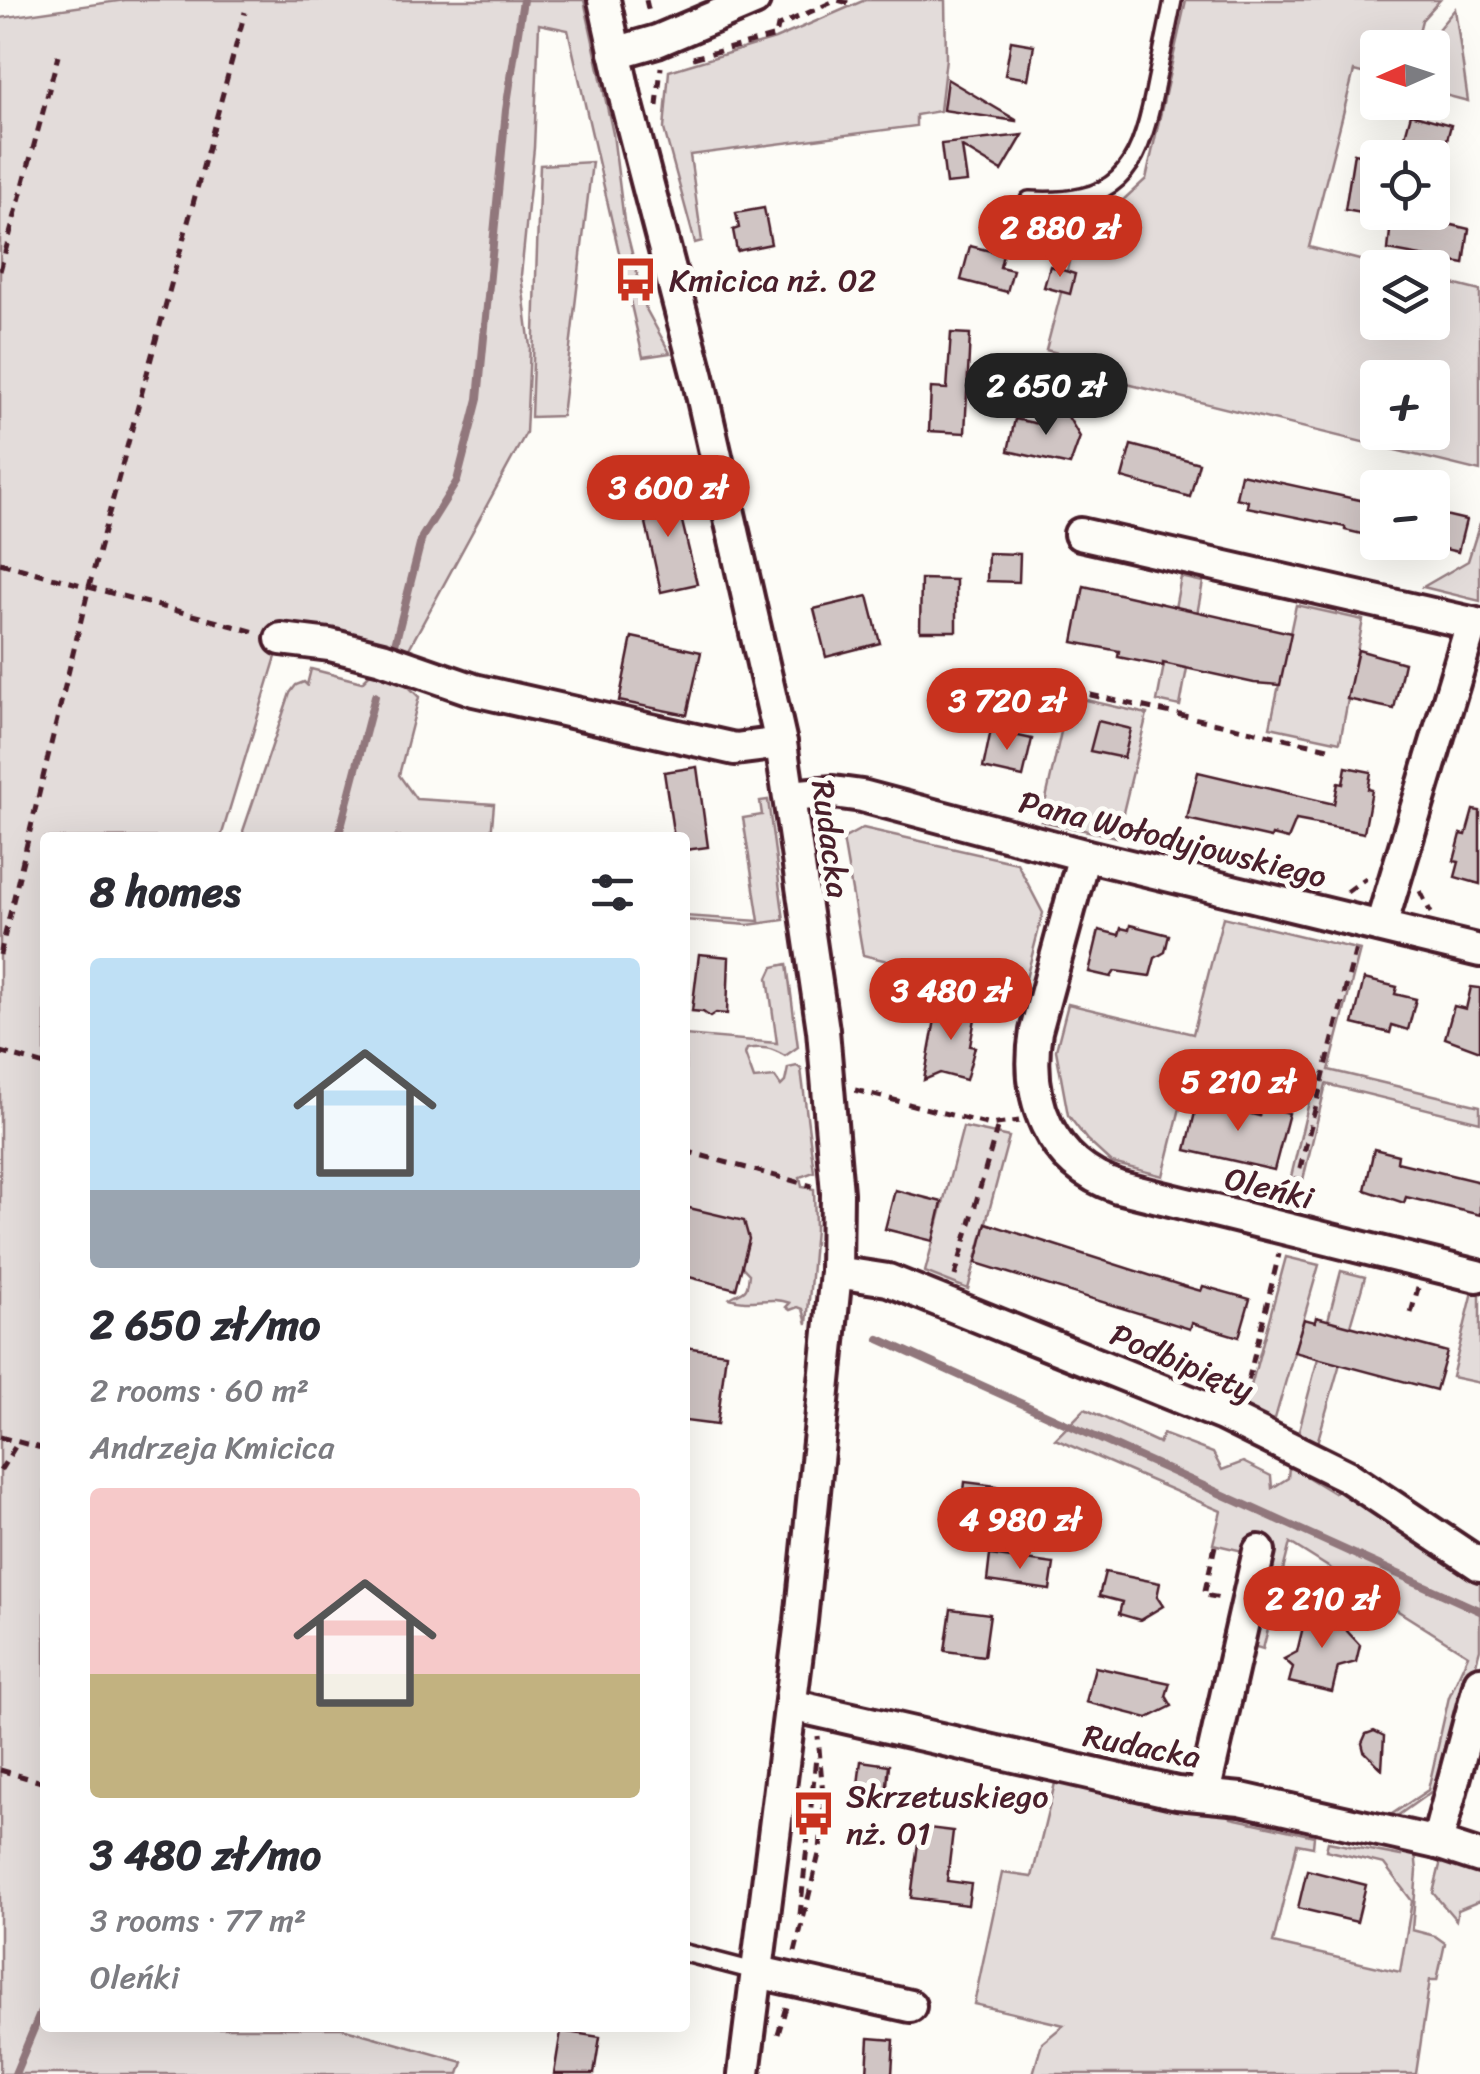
<!DOCTYPE html>
<meta charset="utf-8">
<style>
:root{--surface:#fff;--page:#f7f7f7;--text:#2b2b33;--muted:#7c7c81;--accent:#c8321e}
body{margin:0;font-family:Sriracha,sans-serif;background:var(--page);color:var(--text);height:100vh;display:flex;flex-direction:column;font-size:38px;white-space:nowrap}
*{box-sizing:border-box;margin:0}
p{font-size:32px;color:var(--muted)}
.icon{flex:none;width:55px;height:55px;fill:none;stroke:currentColor;stroke-width:2;stroke-linecap:round;stroke-linejoin:round}
.map{position:relative;flex:1;overflow:hidden}
.details{position:absolute;left:40px;top:832px;width:650px;height:1200px;display:flex;flex-direction:column;background:var(--surface);border-radius:10px;box-shadow:0 10px 40px #0002}
.details>*{flex:none}
.needle{width:65px;rotate:267deg}
.buttons{position:absolute;left:1360px;top:30px;display:grid;gap:20px}
.buttons a{display:grid;place-items:center;width:90px;height:90px;border-radius:10px;background:var(--surface);box-shadow:0 10px 40px #0002;font-size:50px}
.price{position:absolute;translate:-50% -85px;padding:0 22px;border-radius:35px;background:var(--accent);color:#fff;font-size:32px;line-height:65px;filter:drop-shadow(0 2px 5px #0008)}
.price::after{content:'';position:absolute;left:50%;top:60px;width:30px;height:22px;margin-left:-15px;background:inherit;clip-path:polygon(0 0,100% 0,50% 100%)}
.price.on{background:#222;color:#fff}
ul{padding:0;list-style:none}
li{display:grid;align-content:center;gap:20px;height:530px;padding:0 50px}
li span{display:grid;place-items:center;height:310px;border-radius:10px;color:#555}
li>.icon{margin-inline-start:auto}
span .icon{width:180px;height:180px;fill:#fffc;stroke-width:1}
li b{font-size:42px}
h2{display:flex;justify-content:space-between;align-items:center;height:120px;padding:0 50px;font-size:42px}
.map>svg:first-child{display:block}
</style>
<div class="map">
<svg width="1480" height="2074" viewBox="0 0 1480 2074">
<rect width="100%" height="100%" fill="#fdfcf7"/>
<filter id="ink" filterUnits="userSpaceOnUse"><feTurbulence type="fractalNoise" baseFrequency=".01" numOctaves="2"/><feDisplacementMap in="SourceGraphic" scale="20" xChannelSelector="R" yChannelSelector="G"/><feConvolveMatrix kernelMatrix="1 2 1 2 8 2 1 2 1" color-interpolation-filters="sRGB"/></filter>
<g filter="url(#ink)">
<g fill="#e3dcda" stroke="#967e82" stroke-width="2.5" fill-rule="evenodd">
<path d="M125 0H584L613 134 624 221 646 309 670 353 643 357 568 30 539 24 534 148 521 275 530 347 526 433 406 654 286 624 221 837 45 838V2028H342L463 2062 459 2074H0V18Z"/>
<path d="M865 0H945L946 58 940 111 916 115V126L690 155 702 241 695 243 664 129 669 71 775 39Z"/>
<path d="M1186 0H1440L1422 20 1415 47 1378 48 1377 77 1354 71 1309 247 1387 267 1378 268V322H1432L1433 279 1480 291V471L1115 381 1117 368 1046 350 1073 247 1022 235 1054 238 1073 232 1121 202 1146 179ZM1378 378H1432V432H1378Z"/>
<path d="M1455 9 1468 101 1433 92 1432 48 1430 47 1434 34Z"/>
<path d="M592 162 562 416 531 417 540 165Z"/>
<path d="M1480 523V601L1423 587 1468 561Z"/>
<path d="M1181 577 1203 582 1180 706 1157 701Z"/>
<path d="M1296 605 1363 620 1340 742 1270 727Z"/>
<path d="M311 669 362 682 374 670 397 675 419 697 399 775 416 799 494 804 491 837 245 838 243 831 290 693 296 685 304 682 307 685Z"/>
<path d="M1069 696 1147 714 1117 837 1041 821Z"/>
<path d="M768 800 784 920 748 925 685 920V916L759 921 743 818 762 815 760 801Z"/>
<path d="M863 828 1017 863 1043 913 1022 994 863 955 843 839Z"/>
<path d="M1223 917 1360 950 1329 1070 1480 1106V1122L1326 1084 1296 1209 1284 1206 1314 1081 1194 1052 1163 1176 1112 1163 1087 1140 1068 1115 1056 1050 1068 1004 1193 1034Z"/>
<path d="M787 964 798 1047 785 1056C772 1048 762 1046 747 1049L745 1054 754 1079 775 1077 781 1086 785 1082 788 1068 797 1066 801 1069 814 1172 800 1177 802 1187 814 1189 815 1229 807 1324 803 1309 798 1307 790 1310 786 1307 790 1303C770 1295 750 1306 730 1298 743 1289 747 1296 749 1274L685 1207V1035L777 1043 768 978 773 967Z"/>
<path d="M963 1127 1009 1137 968 1289 925 1272Z"/>
<path d="M1286 1257 1319 1265 1274 1422 1245 1408Z"/>
<path d="M1480 1263V1383L1452 1377Z"/>
<path d="M1341 1271 1365 1277 1317 1443 1298 1434Z"/>
<path d="M1085 1409 1159 1443 1163 1434 1213 1453 1222 1470 1243 1462 1271 1476 1272 1488 1288 1478 1289 1466 1334 1493 1340 1483 1480 1576V1649L1440 1789H1435L1393 1819 1386 1818 1428 1790 1449 1697 1468 1655 1290 1543 1263 1649 1249 1645 1274 1546 1263 1543 1251 1553 1213 1544 1221 1511 1055 1439Z"/>
<path d="M1057 1775 1231 1810V1818L1314 1836 1313 1847 1297 1844 1273 1943 1400 1972 1412 1901 1384 1864 1326 1850 1328 1842 1401 1856 1405 1848 1415 1852 1417 1871 1412 1930 1435 1936 1445 1943 1437 1980H1430L1416 2074H1033L1042 2043 1064 2025 974 2004 1002 1873 1032 1877Z"/>
<path d="M1442 1857 1480 1868V1901L1458 1910 1456 1920 1433 1893Z"/>
</g>
<g fill="none" stroke-linecap="round" stroke-linejoin="round">
<g stroke="#91777b" stroke-width="8">
<path d="M394 648 422 537 457 481 478 399 506 110 523 0"/>
<path d="M338 838 375 696"/>
<path d="M879 1339 1480 1611"/>
<path d="M15 2074 45 2002"/>
</g>
</g>
<g fill="#d0c5c4" stroke="#4a1f2b" stroke-width="2.5">
<path d="M1011 41 1034 45 1028 79 1005 75Z"/>
<path d="M947 79 1016 120V121L943 110Z"/>
<path d="M1411 114 1451 125 1442 158H1399Z"/>
<path d="M1023 135 1002 171 962 147 967 182 946 184 941 144Z"/>
<path d="M1354 153 1378 157V216L1345 210Z"/>
<path d="M764 208 771 244 737 251 733 230 739 228 736 213Z"/>
<path d="M1392 212H1413V216L1469 229 1464 264 1388 250Z"/>
<path d="M970 246 1003 254 1000 267 1013 270 1007 292 961 280Z"/>
<path d="M1050 266 1075 274 1070 294 1044 287Z"/>
<path d="M951 333 970 334 965 433 929 431 931 388 947 389Z"/>
<path d="M1042 408 1066 413 1080 437 1070 465 1008 451 1015 419 1039 424Z"/>
<path d="M1131 445 1199 463 1190 497 1122 478Z"/>
<path d="M1241 474 1378 504V538L1345 530V527L1247 507 1248 501 1236 498Z"/>
<path d="M674 488 697 584 661 592 640 495Z"/>
<path d="M1432 512 1466 520 1458 552 1432 546Z"/>
<path d="M988 553 1020 554 1019 582 987 581Z"/>
<path d="M921 579 956 580V631H920Z"/>
<path d="M1084 586 1291 633 1280 685 1254 683 1163 663V666L1118 657 1119 651 1073 642Z"/>
<path d="M868 596 880 643 826 657 814 609Z"/>
<path d="M632 637 701 652 687 715 619 701Z"/>
<path d="M1358 650 1404 663 1394 709 1347 699Z"/>
<path d="M1098 721 1131 729 1124 758 1090 751Z"/>
<path d="M991 730 1032 739 1023 777 983 768Z"/>
<path d="M697 767 708 847 685 850V838H674L664 772Z"/>
<path d="M1346 767 1371 772 1368 789 1372 790 1364 833 1296 820 1288 839 1272 835 1271 838 1187 819 1198 772 1334 804 1338 783 1343 784Z"/>
<path d="M1473 810 1480 811V884L1455 877 1459 862 1454 861 1461 834 1466 835Z"/>
<path d="M1130 925 1169 935 1165 952 1155 958 1150 976 1115 971 1111 977 1089 972 1099 930 1119 935 1121 928 1129 930Z"/>
<path d="M699 954 729 957 727 1014 716 1013 710 1017 703 1012 692 1011Z"/>
<path d="M1364 979 1397 987 1395 994 1416 999 1408 1030 1392 1025 1390 1033 1353 1024Z"/>
<path d="M1471 987 1480 988V1051L1445 1038 1454 1006 1466 1009Z"/>
<path d="M938 1003 976 1013 970 1046 975 1047 966 1080 940 1073 924 1080Z"/>
<path d="M1198 1100 1259 1116 1262 1105 1289 1113 1274 1170 1186 1150Z"/>
<path d="M1374 1149 1398 1155 1397 1162 1480 1182V1215L1406 1197 1404 1203 1365 1190Z"/>
<path d="M895 1190 942 1202 933 1241 885 1229Z"/>
<path d="M685 1207 744 1221 749 1239 736 1289 685 1276Z"/>
<path d="M986 1223 1180 1285 1201 1291 1203 1286 1250 1299 1239 1337 1192 1323 1190 1329 976 1263Z"/>
<path d="M1316 1317 1447 1352 1436 1390 1294 1352 1304 1319 1315 1322Z"/>
<path d="M685 1347 726 1353 717 1425 685 1421Z"/>
<path d="M965 1482 997 1486 992 1524 961 1520Z"/>
<path d="M990 1555 1054 1564 1050 1590 987 1581Z"/>
<path d="M1105 1572 1160 1583 1157 1597 1163 1606 1140 1620 1119 1614 1122 1602 1099 1596Z"/>
<path d="M951 1609 990 1614 984 1656 945 1651Z"/>
<path d="M1307 1610 1349 1620 1347 1631 1360 1645 1356 1662 1338 1667 1332 1692 1289 1682 1293 1667 1284 1659 1297 1652Z"/>
<path d="M1095 1667 1170 1683 1166 1696 1172 1706 1148 1718 1086 1702Z"/>
<path d="M1374 1731 1384 1736 1382 1769 1364 1751 1362 1743 1366 1734Z"/>
<path d="M861 1761 889 1765 885 1804 856 1800Z"/>
<path d="M920 1827 953 1831 947 1881 971 1884 968 1905 911 1898Z"/>
<path d="M1307 1870 1366 1885 1357 1922 1298 1908Z"/>
<path d="M561 2031 600 2037 594 2074H554Z"/>
<path d="M869 2038 894 2040 892 2074H867Z"/>
</g>
<g fill="none" stroke-linecap="round" stroke-linejoin="round">
<defs>
<g id="lane">
<path d="M1029 200C1116 205 1138 173 1154 93 1160 62 1167 31 1173 0"/>
<path d="M685 1953 758 1972"/>
</g>
<g id="street">
<path d="M604 0 626 101 698 377 781 743 823 1030 837 1193 836 1272 801 1621 744 2074"/>
<path d="M615 53 657 41 754 0"/>
<path d="M1080 534 1480 625"/>
<path d="M281 639 330 645 382 658 474 690 735 749 781 743"/>
<path d="M790 796 833 792 862 796 1084 855 1480 951"/>
<path d="M1084 855 1036 1031C1025 1098 1048 1163 1118 1187L1477 1276"/>
<path d="M1381 926 1472 623"/>
<path d="M836 1272 888 1280 1223 1415 1347 1476 1480 1565"/>
<path d="M791 1705 1177 1793 1241 1799 1437 1843 1480 1857"/>
<path d="M1204 1794 1259 1551"/>
<path d="M1437 1843 1480 1682"/>
<path d="M758 1972 910 2006"/>
</g>
</defs>
<use href="#lane" stroke="#4a1f2b" stroke-width="22"/>
<use href="#street" stroke="#4a1f2b" stroke-width="38"/>
<g stroke="#4a1f2b" stroke-width="5" stroke-dasharray="10 8" stroke-linecap="butt">
<path d="M646 0 650 17"/>
<path d="M693 58 776 36 778 26 837 0 849 3 853 0"/>
<path d="M657 106 661 67"/>
<path d="M0 271 58 56"/>
<path d="M0 563 259 633"/>
<path d="M1037 683 1328 748"/>
<path d="M1420 891 1431 913"/>
<path d="M1347 892 1366 878"/>
<path d="M0 955 89 587 245 12"/>
<path d="M0 1052 45 1065"/>
<path d="M855 1090 990 1125 1019 1121"/>
<path d="M685 1151 812 1186"/>
<path d="M1291 1204 1356 948"/>
<path d="M955 1276 998 1125"/>
<path d="M1411 1313 1418 1288"/>
<path d="M1244 1398 1279 1254"/>
<path d="M0 1437 45 1449"/>
<path d="M0 1471 18 1442"/>
<path d="M1215 1546 1204 1595 1221 1598"/>
<path d="M0 1770 45 1783"/>
<path d="M800 1915 816 1757"/>
<path d="M795 1952 820 1850 824 1806 818 1736"/>
<path d="M778 2034 786 2007"/>
</g>
<use href="#lane" stroke="#fdfcf7" stroke-width="15"/>
<use href="#street" stroke="#fdfcf7" stroke-width="30"/>
</g>
</g>
<defs>
<symbol id="bus-bare" viewBox="-9 -9 18 18"><path d="M-5-6H5V4H4V6H2V4H-2V6H-4V4H-5ZM-3.5-4V0h7V-4ZM-3.5 1.2v1.5H-2V1.2ZM2 1.2v1.5H3.5V1.2Z" fill="#c8321e" stroke="#fdfcf7" stroke-width="2.5" paint-order="stroke"/></symbol>
</defs>
<g fill-rule="evenodd">
<use href="#bus-bare" x="604" y="248" width="63" height="63"/>
<use href="#bus-bare" x="782" y="1782" width="63" height="63"/>
</g>
<g text-anchor="middle" stroke-width="10" stroke-linejoin="round" paint-order="stroke">
<g font-size="32" fill="#4a1f2b" stroke="#fdfcf7" text-anchor="start">
<text x="669" y="291">Kmicica nż. 02</text>
<text x="846" y="1807">Skrzetuskiego<tspan x="846" dy="37">nż. 01</tspan></text>
</g>
<g font-size="32" fill="#4a1f2b" stroke="#fdfcf7">
<text transform="translate(831 839) rotate(82)" y="11">Rudacka</text>
<text transform="translate(1173 839) rotate(14)" y="11">Pana Wołodyjowskiego</text>
<text transform="translate(1269 1188) rotate(14)" y="11">Oleńki</text>
<text transform="translate(1182 1362) rotate(23)" y="11">Podbipięty</text>
<text transform="translate(1142 1746) rotate(11)" y="11">Rudacka</text>
</g>
</g>
</svg>
<div class="buttons">
<a><svg class="needle" viewBox="-14 -14 28 28"><path d="M0-13l5 13h-10z" fill="#e53935"/><path d="M0 13l5-13h-10z" fill="#7c7c81"/></svg></a>
<a><svg class="icon" aria-label="locate" viewBox="0 0 24 24"><circle cx="12" cy="12" r="6"/><path d="M12 2v4M12 18v4M2 12h4M18 12h4"/></svg></a>
<a><svg class="icon" aria-label="layers" viewBox="0 0 24 24"><path d="M12 4l9 5-9 5-9-5zM3 14l9 5 9-5"/></svg></a>
<a>+</a>
<a>−</a>
</div>
<b class="price" style="left:1060px;top:280px">2 880 zł</b>
<b class="price on" style="left:1046px;top:438px">2 650 zł</b>
<b class="price" style="left:668px;top:540px">3 600 zł</b>
<b class="price" style="left:1007px;top:753px">3 720 zł</b>
<b class="price" style="left:951px;top:1043px">3 480 zł</b>
<b class="price" style="left:1238px;top:1134px">5 210 zł</b>
<b class="price" style="left:1020px;top:1572px">4 980 zł</b>
<b class="price" style="left:1322px;top:1651px">2 210 zł</b>
<section class="details">
<h2>8 homes<svg class="icon" aria-label="filters" viewBox="0 0 24 24"><path d="M4 7h16M4 17h16"/><circle cx="9" cy="7" r="2"/><circle cx="15" cy="17" r="2"/></svg></h2>
<ul>
<li><span style="background:linear-gradient(#bfe0f5 75%,#9aa5b1 0)"><svg class="icon" aria-label="home" viewBox="0 0 24 24"><path d="M3 11l9-7 9 7M6 9v11h12V9"/></svg></span><div><b>2 650 zł/mo</b><p>2 rooms · 60 m²</p><p>Andrzeja Kmicica</p></div></li>
<li><span style="background:linear-gradient(#f6c9c9 60%,#c2b280 0)"><svg class="icon" aria-label="home" viewBox="0 0 24 24"><path d="M3 11l9-7 9 7M6 9v11h12V9"/></svg></span><div><b>3 480 zł/mo</b><p>3 rooms · 77 m²</p><p>Oleńki</p></div></li>
</ul>
</section>
</div>
